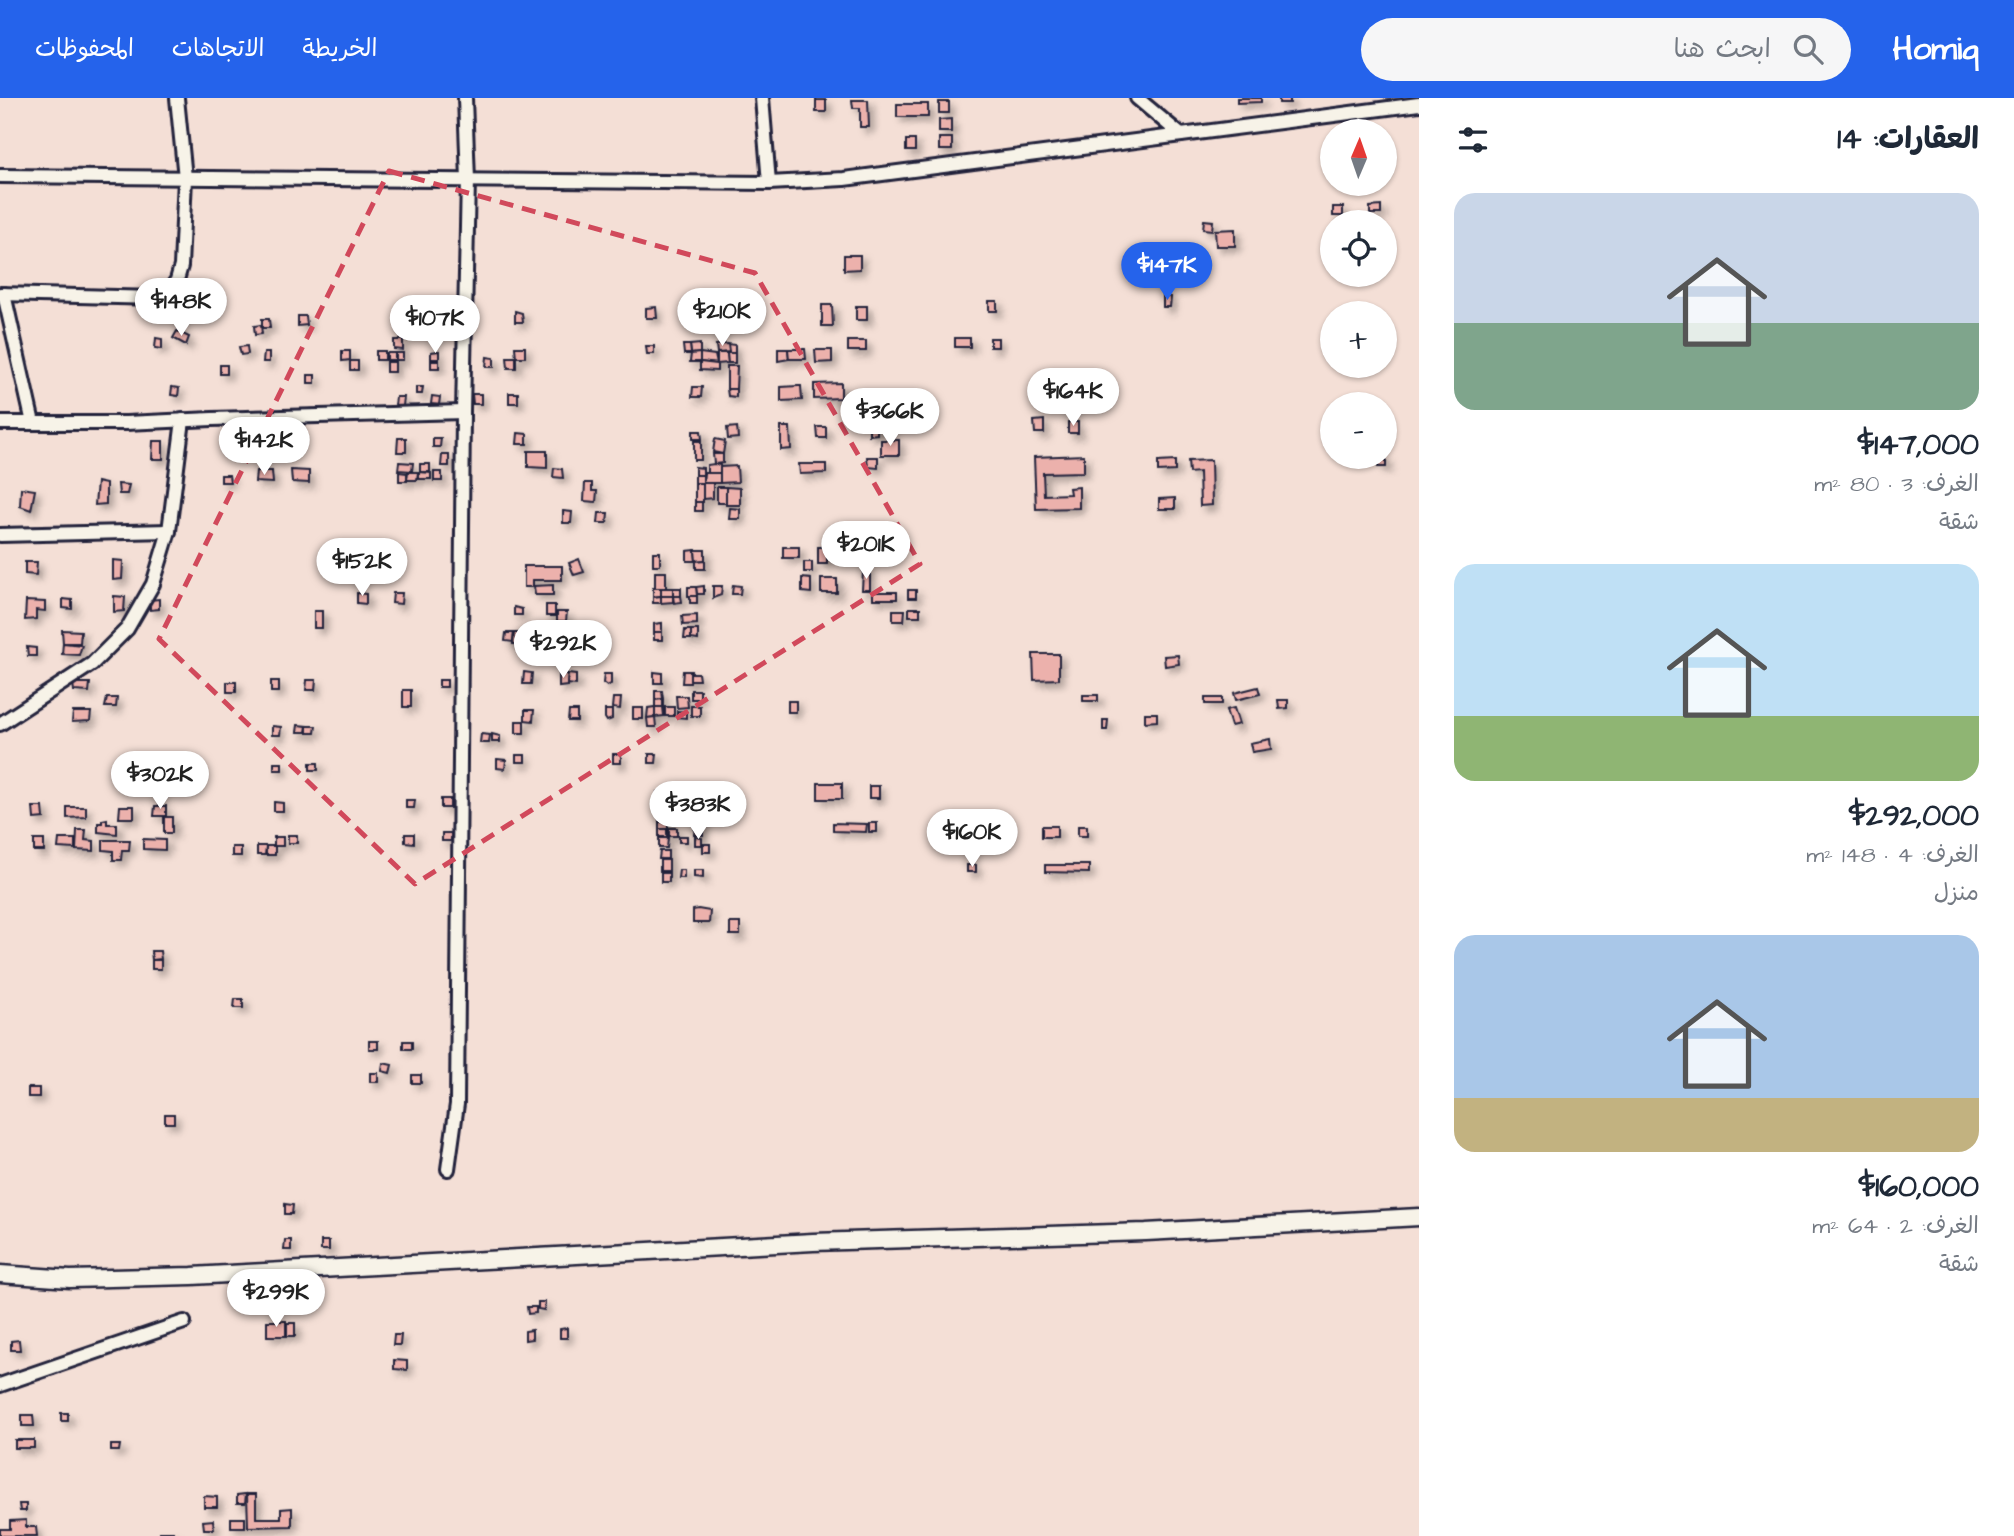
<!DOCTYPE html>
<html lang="ar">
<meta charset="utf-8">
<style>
:root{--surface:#fff;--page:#f6f6f7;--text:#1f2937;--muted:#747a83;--accent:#2563eb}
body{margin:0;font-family:"Architects Daughter","Playpen Sans Arabic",sans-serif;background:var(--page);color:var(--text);direction:rtl;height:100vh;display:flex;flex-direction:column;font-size:26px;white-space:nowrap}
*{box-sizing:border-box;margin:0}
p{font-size:23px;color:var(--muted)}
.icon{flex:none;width:38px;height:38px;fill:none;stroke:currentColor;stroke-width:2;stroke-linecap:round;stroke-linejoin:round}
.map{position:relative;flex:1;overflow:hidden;direction:ltr}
.panel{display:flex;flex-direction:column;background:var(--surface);width:595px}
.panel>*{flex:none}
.needle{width:46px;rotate:2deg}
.buttons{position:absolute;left:1320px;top:21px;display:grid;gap:14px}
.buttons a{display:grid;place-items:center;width:77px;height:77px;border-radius:50%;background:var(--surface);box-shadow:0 2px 5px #0004;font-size:35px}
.price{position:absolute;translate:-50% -60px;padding:0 16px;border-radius:24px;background:#fff;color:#222;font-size:23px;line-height:46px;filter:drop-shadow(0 2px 4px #0008)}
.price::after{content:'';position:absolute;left:50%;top:42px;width:21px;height:16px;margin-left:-10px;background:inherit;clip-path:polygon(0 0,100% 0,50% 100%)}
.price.on{background:var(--accent);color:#fff}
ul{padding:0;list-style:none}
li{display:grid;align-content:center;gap:14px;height:371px;padding:0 35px}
li span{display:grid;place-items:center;height:217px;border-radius:21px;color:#555}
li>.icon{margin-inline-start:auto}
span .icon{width:126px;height:126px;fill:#fffc;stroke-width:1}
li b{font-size:30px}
h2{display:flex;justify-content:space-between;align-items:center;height:84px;padding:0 35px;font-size:30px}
header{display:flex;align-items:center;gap:42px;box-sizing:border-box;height:98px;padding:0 35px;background:var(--accent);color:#fff}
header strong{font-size:33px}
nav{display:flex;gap:38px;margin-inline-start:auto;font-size:24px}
.search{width:490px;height:63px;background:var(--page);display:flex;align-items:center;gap:18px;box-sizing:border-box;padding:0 24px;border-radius:38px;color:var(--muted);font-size:26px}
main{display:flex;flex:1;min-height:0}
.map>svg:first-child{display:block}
</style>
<header>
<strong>Homiq</strong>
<div class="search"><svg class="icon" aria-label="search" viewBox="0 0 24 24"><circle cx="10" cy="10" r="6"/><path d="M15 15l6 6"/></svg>ابحث هنا</div>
<nav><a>الخريطة</a><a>الاتجاهات</a><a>المحفوظات</a></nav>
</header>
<main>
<section class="panel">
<h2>العقارات: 14<svg class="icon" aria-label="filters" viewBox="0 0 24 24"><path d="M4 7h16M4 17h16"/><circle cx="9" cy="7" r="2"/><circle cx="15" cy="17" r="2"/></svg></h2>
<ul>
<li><span style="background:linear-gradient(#c9d6e8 60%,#7fa58c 0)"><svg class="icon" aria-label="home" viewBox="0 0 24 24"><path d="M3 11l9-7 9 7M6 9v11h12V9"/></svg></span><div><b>$147,000</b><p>الغرف: 3 · 80 m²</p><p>شقة</p></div></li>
<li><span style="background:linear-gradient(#bfe0f5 70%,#8fb573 0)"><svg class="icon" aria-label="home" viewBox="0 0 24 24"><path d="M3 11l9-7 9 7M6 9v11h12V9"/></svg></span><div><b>$292,000</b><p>الغرف: 4 · 148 m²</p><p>منزل</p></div></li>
<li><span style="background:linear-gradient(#a9c7e8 75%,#c2b280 0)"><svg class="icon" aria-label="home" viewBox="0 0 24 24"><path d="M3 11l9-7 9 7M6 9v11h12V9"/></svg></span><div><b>$160,000</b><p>الغرف: 2 · 64 m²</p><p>شقة</p></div></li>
</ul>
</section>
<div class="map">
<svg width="1419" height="1438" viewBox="0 0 1419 1438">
<defs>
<filter id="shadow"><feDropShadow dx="5" dy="5" stdDeviation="3.5" flood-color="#0004"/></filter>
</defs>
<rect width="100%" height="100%" fill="#f4dfd6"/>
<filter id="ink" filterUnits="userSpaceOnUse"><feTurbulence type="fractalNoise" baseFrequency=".0143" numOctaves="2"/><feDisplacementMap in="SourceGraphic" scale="14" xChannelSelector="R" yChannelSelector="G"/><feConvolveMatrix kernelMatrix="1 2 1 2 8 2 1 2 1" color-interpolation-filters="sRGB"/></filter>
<g filter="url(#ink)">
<g fill="#ecb1ac" stroke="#22223b" stroke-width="2" filter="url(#shadow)">
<path d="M1237 0H1261V4L1237 5Z"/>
<rect x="1279" y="0" width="11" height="5"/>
<rect x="816" y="2" width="10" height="12"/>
<path d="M852 2H868L869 29H860V10H853Z"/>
<rect x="939" y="4" width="10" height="11"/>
<rect x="897" y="6" width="31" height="13"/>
<path d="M951 21V34H939V22Z"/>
<rect x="939" y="40" width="13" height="12"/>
<rect x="906" y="42" width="9" height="11"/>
<path d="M1381 108V116H1370V109Z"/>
<rect x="1333" y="109" width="10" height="9"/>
<path d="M1204 122 1213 123 1212 132 1203 131Z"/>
<path d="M1235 131V148H1216L1215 132Z"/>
<path d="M844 157H860V171L844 172Z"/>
<path d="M1163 198 1171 199 1170 209H1163Z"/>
<rect x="989" y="203" width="8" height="10"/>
<path d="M822 207H832L833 228H822Z"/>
<rect x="689" y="208" width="10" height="10"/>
<rect x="856" y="208" width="11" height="14"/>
<path d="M656 209 657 220H646V210Z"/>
<rect x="718" y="210" width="8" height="9"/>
<rect x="726" y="210" width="8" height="9"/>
<path d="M515 213 522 215 523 224H515Z"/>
<path d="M709 216H718V224H708Z"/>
<path d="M298 218H306L307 227 298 228Z"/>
<path d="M430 218H437L438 226H430Z"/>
<path d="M262 221H269L270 230H262Z"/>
<path d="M261 227 262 236 255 237 254 228Z"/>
<path d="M177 233 189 239 186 247 173 240Z"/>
<path d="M156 240 162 241V251L155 250Z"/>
<rect x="955" y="240" width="15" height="9"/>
<rect x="990" y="240" width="8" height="9"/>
<path d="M394 242H403V252L394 251Z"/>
<rect x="848" y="243" width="18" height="10"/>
<path d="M700 246V255L691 256 690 247Z"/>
<path d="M728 246 735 247V255H727Z"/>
<path d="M728 246 729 254 717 255 716 247Z"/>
<path d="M683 247H690L691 256H684Z"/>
<path d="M247 248 248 256 241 257 239 249Z"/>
<path d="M646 248H654V256H647Z"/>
<path d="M515 249H525V259H516Z"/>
<path d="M778 251H788L789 261 778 263Z"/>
<path d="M788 251H805L806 261H789Z"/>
<path d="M815 252H832V264L816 265Z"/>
<path d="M342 253H350V262L342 263Z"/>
<rect x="376" y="253" width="9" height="9"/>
<path d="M439 253V261H431V254Z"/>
<path d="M264 255H269V264H263Z"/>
<rect x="387" y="255" width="8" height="7"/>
<rect x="396" y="255" width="7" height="7"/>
<path d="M700 255 715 257 717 266 700 264Z"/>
<path d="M700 255V264H690L691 256Z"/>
<path d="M717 255H727L728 265 717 266Z"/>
<path d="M727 255H735V265H728Z"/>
<path d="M487 259 494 260V269H486Z"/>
<path d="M507 259H516V270H508Z"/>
<rect x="350" y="263" width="8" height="9"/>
<rect x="431" y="263" width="8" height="7"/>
<rect x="386" y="264" width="9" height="10"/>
<path d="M700 264 717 266V273L700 272Z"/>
<rect x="220" y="267" width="7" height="9"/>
<path d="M727 268H737L736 291H727Z"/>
<rect x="308" y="277" width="7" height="8"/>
<path d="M841 285V300L814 301V286Z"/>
<path d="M798 288H801L802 302 781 303V289Z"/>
<path d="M172 289 179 290 178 298 171 297Z"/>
<path d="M416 289H423L422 296H416Z"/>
<path d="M693 289H702L701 299H692Z"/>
<path d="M727 291H736V299L728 298Z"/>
<rect x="509" y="295" width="9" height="10"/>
<path d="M472 296H481V306H473Z"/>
<path d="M432 298 440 299 439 307 431 306Z"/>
<path d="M396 299H404L403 308H395Z"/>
<path d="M1044 322V335H1035L1034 323Z"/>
<rect x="1068" y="324" width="10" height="11"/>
<path d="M869 325H877V336L869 337Z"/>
<path d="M737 329 738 340 728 341 727 330Z"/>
<path d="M781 329H790L791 351 781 352Z"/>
<path d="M817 329H826V340H818Z"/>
<path d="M693 333H701L702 341H693Z"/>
<path d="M518 335 527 336V346H517Z"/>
<path d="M398 340H406V354H397Z"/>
<path d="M433 340H441L440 349H433Z"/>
<rect x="265" y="341" width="9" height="9"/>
<path d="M715 341 725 343 723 356 713 354Z"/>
<rect x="881" y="342" width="18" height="15"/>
<path d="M153 343H163V361H152Z"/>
<path d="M221 343H229L228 352H221Z"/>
<rect x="694" y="343" width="7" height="19"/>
<path d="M528 353H547V370L528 369Z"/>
<path d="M713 356H723V365L714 366Z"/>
<path d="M442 357H449V368H441Z"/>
<path d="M1084 357V374L1043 375 1044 397 1070 396 1069 390 1079 389V410L1036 411 1034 359Z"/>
<path d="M867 359H878V370L868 369Z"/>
<rect x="1378" y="359" width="8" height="10"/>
<path d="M1211 362 1212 407 1200 408 1199 374 1189 375 1188 363Z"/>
<path d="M1175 363V373L1158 374V364Z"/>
<path d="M399 364 413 365 412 373 398 372Z"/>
<rect x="420" y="366" width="10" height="8"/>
<path d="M714 366 720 367V375H707V367Z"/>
<path d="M799 366H826V375L800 376Z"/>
<path d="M737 368 738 384 720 385V369Z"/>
<path d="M695 369 703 370V377H695Z"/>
<path d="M554 370 562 371 563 380 553 379Z"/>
<path d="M291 372 309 373V385L292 384Z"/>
<path d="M256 373H272L273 385 255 384Z"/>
<path d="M399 374 407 375V383H399Z"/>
<path d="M408 374H418L417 382H407Z"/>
<path d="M419 374 431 375V381H419Z"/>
<rect x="434" y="374" width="8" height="9"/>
<path d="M704 375H720V385H703Z"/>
<path d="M221 377H229L230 384H221Z"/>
<rect x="695" y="377" width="8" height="8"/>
<path d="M97 384 106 386V406L95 407Z"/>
<path d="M585 385H592V393H597L596 404 584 403Z"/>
<rect x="695" y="385" width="8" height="19"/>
<path d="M703 385H713V400L703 401Z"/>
<path d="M118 386 129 387 127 396H119Z"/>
<rect x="717" y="389" width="9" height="16"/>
<path d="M726 389 740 390V407H726Z"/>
<path d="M21 390 35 392 31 412 20 408Z"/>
<path d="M1175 400V411H1159V401Z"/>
<rect x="695" y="404" width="7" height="9"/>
<path d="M730 410 740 411V421H729Z"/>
<path d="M563 413 572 414 571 425H563Z"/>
<path d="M599 415H608L607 425H598Z"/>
<rect x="783" y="449" width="16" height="11"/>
<rect x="818" y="449" width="9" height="17"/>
<path d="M695 452 696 463H687V453Z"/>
<path d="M695 452H705V462L696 463Z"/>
<rect x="653" y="454" width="7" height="13"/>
<path d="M579 461 584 474 574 477 569 465Z"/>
<path d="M113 462 123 463 122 481 113 482Z"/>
<path d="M705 462V471H696V463Z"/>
<path d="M25 464H37L36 477 25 476Z"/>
<rect x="804" y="464" width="8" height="10"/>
<path d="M524 468H562V482H533V489H524Z"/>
<path d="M863 473H870V492H862Z"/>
<rect x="655" y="474" width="11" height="17"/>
<path d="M802 480 811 481V495L802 494Z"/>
<rect x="821" y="481" width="16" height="14"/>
<path d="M553 487V497H535L534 488Z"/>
<path d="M733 487 741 488 740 496H732Z"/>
<path d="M704 488V496H697L696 489Z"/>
<path d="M713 488H722L721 497 713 500Z"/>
<path d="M688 489H696L697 498H688Z"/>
<path d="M653 490H661V498L653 499Z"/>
<rect x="661" y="490" width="12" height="8"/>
<rect x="673" y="490" width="8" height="8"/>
<rect x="908" y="492" width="8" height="8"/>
<rect x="873" y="494" width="24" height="7"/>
<path d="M357 495 366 496V506L357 505Z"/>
<path d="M393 495H402L401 506 392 505Z"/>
<path d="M114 498 125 499 124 513 114 514Z"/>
<path d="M661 498V505H653V499Z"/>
<path d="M661 498H673V504L661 505Z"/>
<path d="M673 498H681L682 504 674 505Z"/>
<rect x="690" y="498" width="7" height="7"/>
<path d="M63 501 72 502V511L63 510Z"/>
<path d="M159 501V511L150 512V502Z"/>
<path d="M26 503 45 504V513L36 512V521L25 522Z"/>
<rect x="546" y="507" width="9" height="11"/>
<path d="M514 509 522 511V517H514Z"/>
<rect x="909" y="510" width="11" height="8"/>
<path d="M893 512H905L904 523H893Z"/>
<rect x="314" y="513" width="8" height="17"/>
<path d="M557 514H567L566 523H557Z"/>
<path d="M697 517V526L683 527 682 518Z"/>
<path d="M662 525V534H654V526Z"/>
<path d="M62 532 81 533 80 545H63Z"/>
<path d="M685 532H691V541H684Z"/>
<path d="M691 532H698V542L691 541Z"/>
<rect x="654" y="534" width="8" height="8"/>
<path d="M506 535H514L513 544 505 543Z"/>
<path d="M514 535H523L522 546H513Z"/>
<rect x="523" y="535" width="6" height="9"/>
<path d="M63 545 82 547 79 557 62 556Z"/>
<path d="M27 549 36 550V558H28Z"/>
<path d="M1033 556H1059V581L1034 582Z"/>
<path d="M1178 557 1179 566 1165 568 1164 558Z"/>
<path d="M683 573H691L690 585H682Z"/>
<path d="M524 574 532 575 531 586H523Z"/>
<path d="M654 574 662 575V585H654Z"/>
<path d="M559 575 568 576 567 588 559 589Z"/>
<path d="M690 575H698L699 582H690Z"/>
<path d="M568 576 576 577V587L567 586Z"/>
<path d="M604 576H611V586L607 588 603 585Z"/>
<path d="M307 582H316L315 592H306Z"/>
<rect x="439" y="582" width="8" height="7"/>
<rect x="271" y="583" width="8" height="11"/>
<rect x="227" y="584" width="9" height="10"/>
<path d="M73 585H90L89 594 74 593Z"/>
<path d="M1258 589 1260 596 1236 602 1234 595Z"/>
<rect x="403" y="592" width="8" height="17"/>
<rect x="691" y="592" width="9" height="9"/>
<path d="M655 593H662L663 601 655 602Z"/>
<rect x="1083" y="597" width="15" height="6"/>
<path d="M676 598H687L688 609 677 610Z"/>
<path d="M107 600H117L116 609H105Z"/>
<path d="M613 600H621L620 611 612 610Z"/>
<rect x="1205" y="600" width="17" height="6"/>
<path d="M663 601V609H655V602Z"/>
<path d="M1278 602H1288V610L1279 611Z"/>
<rect x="788" y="603" width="8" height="11"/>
<rect x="691" y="608" width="9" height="10"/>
<path d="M655 609V619L647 620 648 610Z"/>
<path d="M655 609H663L664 618 655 619Z"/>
<rect x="665" y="609" width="9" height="9"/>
<rect x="633" y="610" width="10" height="11"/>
<path d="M1234 610 1239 626 1231 628 1226 612Z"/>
<path d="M525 612H534L533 623 525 622Z"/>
<path d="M605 612H612V621L607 623 605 620Z"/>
<path d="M569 613H577V623H568Z"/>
<path d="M677 613 686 614V620L677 619Z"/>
<path d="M73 614H91L90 623 72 624Z"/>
<path d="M1145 615H1157V623L1145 624Z"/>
<path d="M655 619 656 629H648L647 620Z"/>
<path d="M1103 622H1108L1107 632H1103Z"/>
<rect x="516" y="623" width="8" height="12"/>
<path d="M298 627 307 628 306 634H297Z"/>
<path d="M272 628 281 629 280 637H272Z"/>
<path d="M307 628H316L315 635H307Z"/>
<path d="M481 636 490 637 489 645H480Z"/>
<path d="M492 636 500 638V644H492Z"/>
<path d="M1270 641 1271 651 1252 654 1250 645Z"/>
<rect x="613" y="656" width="8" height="9"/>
<path d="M649 656H657L656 665H649Z"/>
<rect x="516" y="657" width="9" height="7"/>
<path d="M497 661 506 662 505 671 497 670Z"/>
<rect x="274" y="665" width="8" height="7"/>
<rect x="310" y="665" width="8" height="7"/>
<rect x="818" y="685" width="24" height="16"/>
<rect x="869" y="688" width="10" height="12"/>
<path d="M657 694H666V705H658Z"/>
<rect x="441" y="701" width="9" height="9"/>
<path d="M686 701 701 702V709L691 708V715L684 714Z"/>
<path d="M406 702H415L414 710H406Z"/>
<path d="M274 704 283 705V713H274Z"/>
<path d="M658 705H666V711L658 712Z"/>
<path d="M120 708H134V720H119Z"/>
<path d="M155 708H166V718H154Z"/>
<path d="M33 709H43L44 720 34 721Z"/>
<path d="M67 709H86V719L67 720Z"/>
<path d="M667 716V724H659V717Z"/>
<rect x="164" y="719" width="8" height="16"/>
<path d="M694 719H703V727L694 726Z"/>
<path d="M107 721V726H117V736L98 734V725H102V722Z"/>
<rect x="659" y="724" width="9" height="7"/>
<path d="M833 725 867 726 866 734 833 733Z"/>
<rect x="869" y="725" width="8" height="9"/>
<path d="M695 728 703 729V737H694Z"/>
<rect x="1042" y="728" width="15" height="11"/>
<rect x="1078" y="728" width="9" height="10"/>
<rect x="669" y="730" width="8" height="8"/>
<rect x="659" y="731" width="8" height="8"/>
<path d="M77 732H86L85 742 94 743V753L76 752Z"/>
<rect x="442" y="735" width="9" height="8"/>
<path d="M405 736H414V745L405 744Z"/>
<rect x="288" y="737" width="9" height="8"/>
<rect x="679" y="738" width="8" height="6"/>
<rect x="274" y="739" width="9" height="9"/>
<path d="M695 739 702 740V747H695Z"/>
<path d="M659 740H668L667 750H659Z"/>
<path d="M59 741H75V751L58 750Z"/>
<path d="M143 741 165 742V752L143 751Z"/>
<rect x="34" y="742" width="10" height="11"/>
<path d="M103 742H130L129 752H122L121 762H113V753L103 752Z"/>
<rect x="703" y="746" width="7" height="8"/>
<path d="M257 748H266L265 757H257Z"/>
<rect x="266" y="748" width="9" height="9"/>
<rect x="232" y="749" width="9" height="9"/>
<path d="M660 753H668V761H659Z"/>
<rect x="660" y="762" width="9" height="11"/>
<rect x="967" y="767" width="9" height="7"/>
<path d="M1045 767H1089V775L1045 774Z"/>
<path d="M679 772H684V780H678Z"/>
<path d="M694 772H703V780L694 779Z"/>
<rect x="661" y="775" width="8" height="9"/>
<path d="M698 811 710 813 709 825H693V812Z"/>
<rect x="730" y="825" width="10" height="12"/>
<path d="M151 853H160L161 861 152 862Z"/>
<rect x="152" y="862" width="9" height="9"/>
<path d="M235 901H243V910H234Z"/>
<rect x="369" y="943" width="9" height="8"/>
<rect x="403" y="943" width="9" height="8"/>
<path d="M383 965 392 967 390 975 382 973Z"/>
<rect x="370" y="975" width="8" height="9"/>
<rect x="412" y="977" width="9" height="8"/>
<rect x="28" y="990" width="11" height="9"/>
<rect x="165" y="1016" width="9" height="9"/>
<path d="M285 1106 293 1107 292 1116H285Z"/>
<path d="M285 1142H291V1152H284Z"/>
<rect x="321" y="1143" width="8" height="9"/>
<path d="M538 1204H545L544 1212 538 1211Z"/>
<path d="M527 1209H536V1215L528 1216Z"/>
<rect x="267" y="1223" width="19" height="15"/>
<rect x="287" y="1225" width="8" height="13"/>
<path d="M567 1230V1240H560V1231Z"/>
<path d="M532 1232V1241L525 1242V1233Z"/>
<path d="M394 1237H401L400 1247H393Z"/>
<path d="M19 1242 20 1252H11V1243Z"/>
<path d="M394 1262 407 1263V1272L394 1271Z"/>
<rect x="61" y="1315" width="7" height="8"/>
<path d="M22 1317H33L34 1328H22Z"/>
<rect x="15" y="1342" width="19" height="8"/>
<path d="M111 1347H120L119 1353H111Z"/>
<path d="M246 1396 245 1405H237V1397Z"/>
<path d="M247 1396H256V1420H281V1411L292 1410V1428L248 1429Z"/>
<path d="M204 1398 217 1399V1409H204Z"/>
<path d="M19 1406H26V1413H20Z"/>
<rect x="231" y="1420" width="14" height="9"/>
<path d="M26 1422V1429H36L37 1438H0V1431H10V1423Z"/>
<path d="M213 1422 214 1431H204L203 1423Z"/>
<rect x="160" y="1434" width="13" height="4"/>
</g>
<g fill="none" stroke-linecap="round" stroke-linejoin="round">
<defs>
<g id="street">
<path d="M762 0 769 85"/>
<path d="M1137 0 1181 37"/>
<path d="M0 78 769 85 844 81 1419 6"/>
<path d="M0 196 156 200 169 194 177 182 181 168 185 80 177 0"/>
<path d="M4 196 33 325"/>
<path d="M0 325H126L212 321 463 314"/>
<path d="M0 437 169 433"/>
<path d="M0 626 92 566 127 531 153 486 169 433 183 322"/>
<path d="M448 1071 457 1006 463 314 468 82 465 0"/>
<path d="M0 1287 184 1224"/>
</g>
<path id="secondary" d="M0 1176 70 1181 192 1178 813 1144 1146 1134 1419 1119"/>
</defs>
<use href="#street" stroke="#22223b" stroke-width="18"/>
<use href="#secondary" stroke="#22223b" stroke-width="21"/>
<use href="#street" stroke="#f7f3e8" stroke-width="12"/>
<use href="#secondary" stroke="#f7f3e8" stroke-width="16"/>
</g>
</g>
<path fill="none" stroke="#d1495b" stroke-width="5" stroke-dasharray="14 9" stroke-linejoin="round" d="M389 73 755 175 920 466 415 786 159 541Z"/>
</svg>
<div class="buttons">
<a><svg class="needle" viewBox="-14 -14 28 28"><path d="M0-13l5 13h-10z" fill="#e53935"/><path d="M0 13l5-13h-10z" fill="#747a83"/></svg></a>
<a><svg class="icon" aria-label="locate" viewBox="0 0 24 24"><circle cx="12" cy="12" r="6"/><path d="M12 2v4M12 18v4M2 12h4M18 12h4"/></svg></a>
<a>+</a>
<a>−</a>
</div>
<b class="price on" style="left:1167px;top:204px">$147K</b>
<b class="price" style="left:181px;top:240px">$148K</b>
<b class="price" style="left:722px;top:250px">$210K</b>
<b class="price" style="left:435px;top:257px">$107K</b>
<b class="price" style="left:1073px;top:330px">$164K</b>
<b class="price" style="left:890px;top:350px">$366K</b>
<b class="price" style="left:264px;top:379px">$142K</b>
<b class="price" style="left:866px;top:483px">$201K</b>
<b class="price" style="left:362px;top:500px">$152K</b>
<b class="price" style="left:563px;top:582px">$292K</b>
<b class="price" style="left:160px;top:713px">$302K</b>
<b class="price" style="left:698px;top:743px">$383K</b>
<b class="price" style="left:972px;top:771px">$160K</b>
<b class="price" style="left:276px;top:1231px">$299K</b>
</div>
</main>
